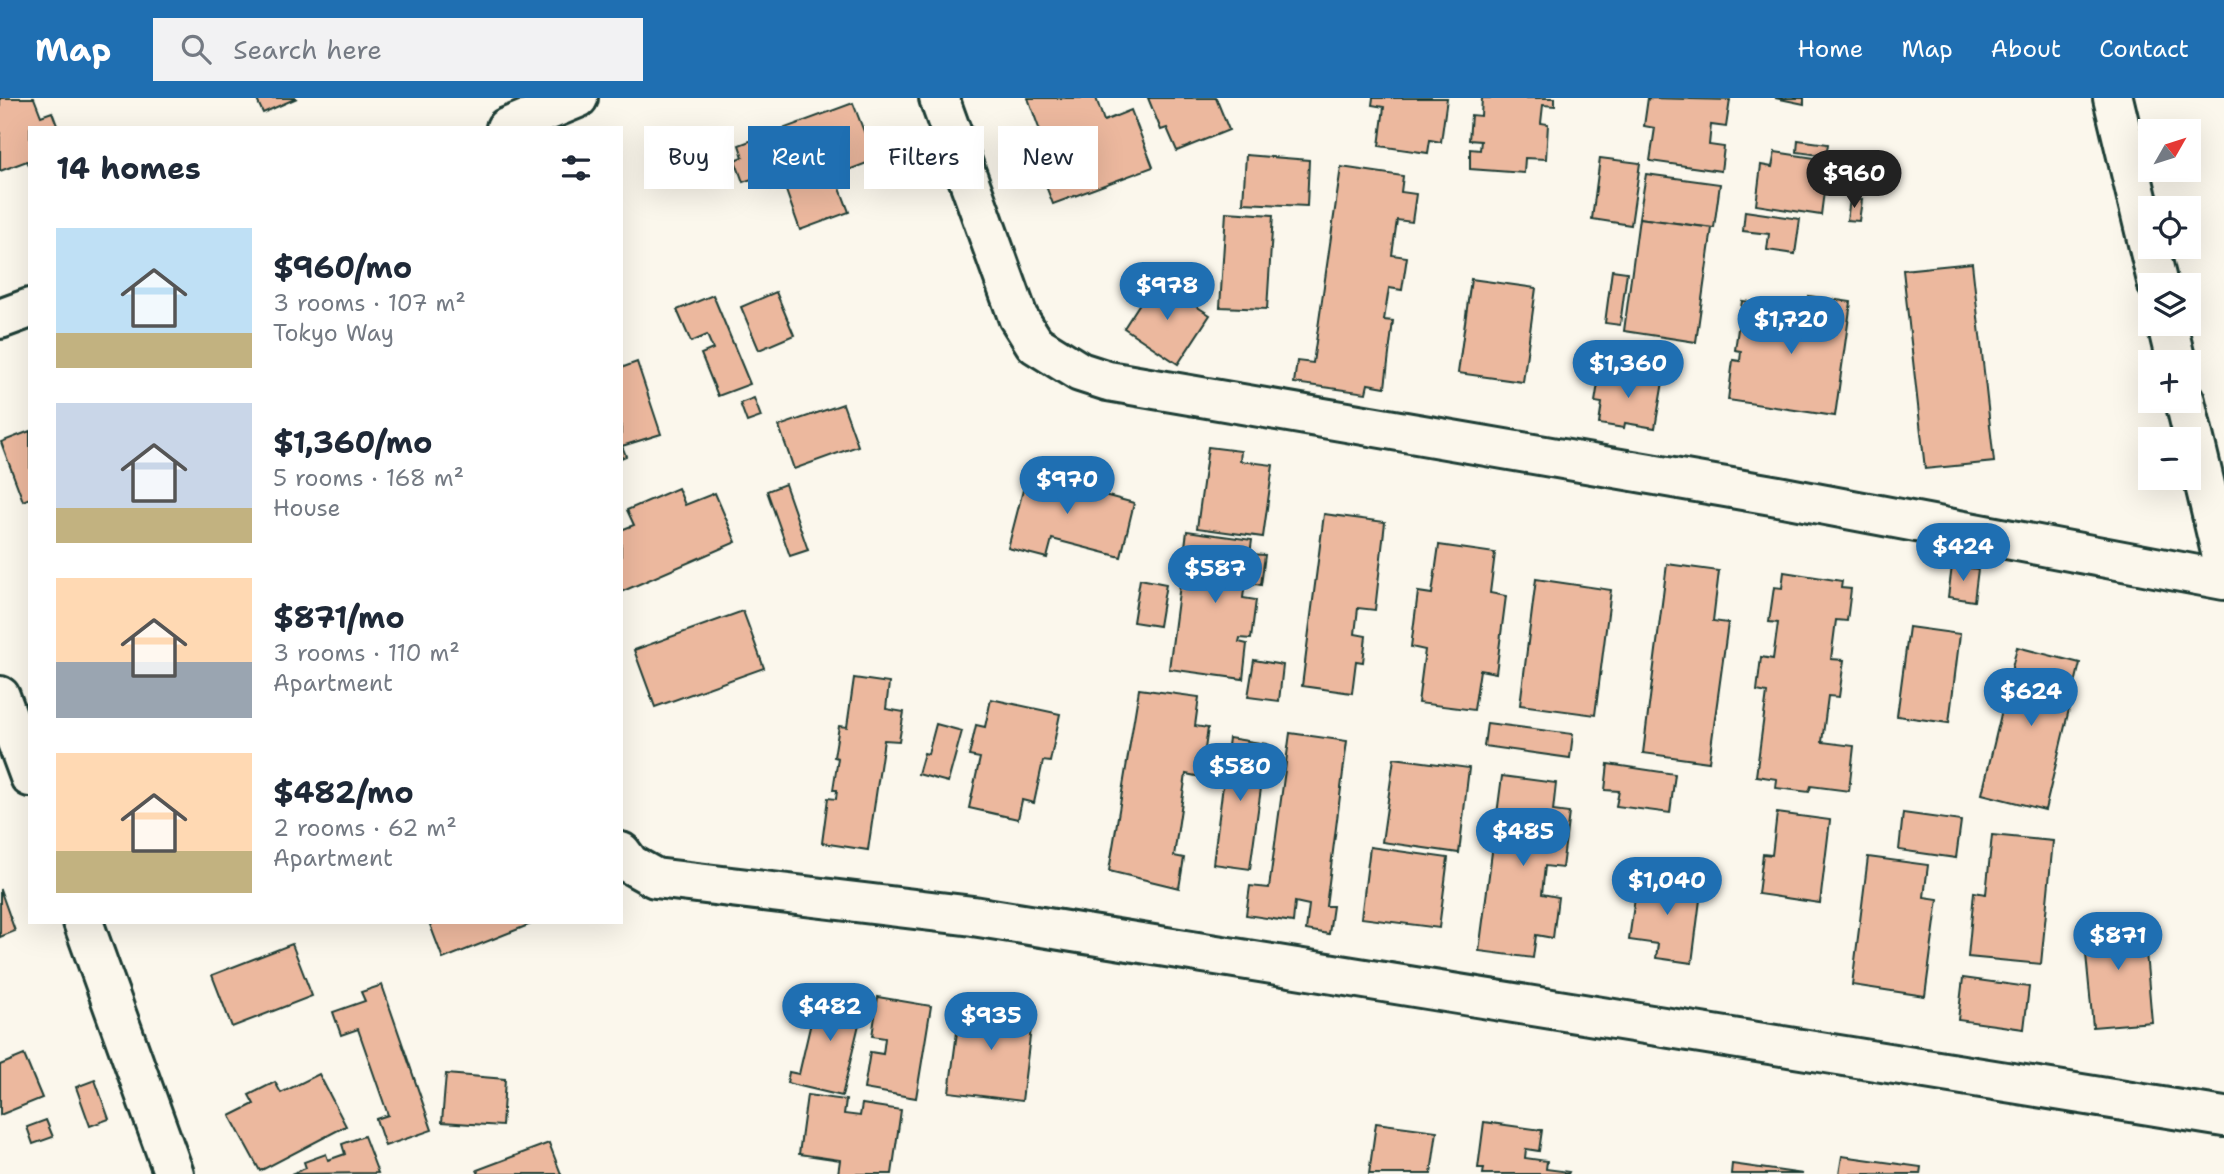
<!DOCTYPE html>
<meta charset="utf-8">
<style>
:root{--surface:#fff;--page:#f2f2f3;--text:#1f2937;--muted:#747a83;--accent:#1f6fb2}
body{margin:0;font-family:"Shantell Sans",sans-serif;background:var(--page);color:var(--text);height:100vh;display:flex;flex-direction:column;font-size:26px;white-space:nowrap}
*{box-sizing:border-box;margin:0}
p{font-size:23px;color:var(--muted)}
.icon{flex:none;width:38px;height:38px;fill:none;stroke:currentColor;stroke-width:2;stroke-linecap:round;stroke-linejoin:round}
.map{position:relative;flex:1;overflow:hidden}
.panel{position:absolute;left:28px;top:28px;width:595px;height:798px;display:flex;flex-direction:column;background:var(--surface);border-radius:0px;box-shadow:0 7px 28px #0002}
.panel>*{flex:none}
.banner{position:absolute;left:644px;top:28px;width:665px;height:63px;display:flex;gap:14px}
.needle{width:46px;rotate:51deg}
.fabs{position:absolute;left:2138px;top:21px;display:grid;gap:14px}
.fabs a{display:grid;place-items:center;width:63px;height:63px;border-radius:0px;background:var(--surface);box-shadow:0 7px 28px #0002;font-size:35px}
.price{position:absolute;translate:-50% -60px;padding:0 16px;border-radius:24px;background:var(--accent);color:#fff;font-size:23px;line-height:46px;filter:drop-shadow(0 2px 4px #0008)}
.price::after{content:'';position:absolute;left:50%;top:42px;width:21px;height:16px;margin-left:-10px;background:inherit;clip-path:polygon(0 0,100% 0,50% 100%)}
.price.current{background:#222;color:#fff}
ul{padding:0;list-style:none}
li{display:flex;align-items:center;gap:21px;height:175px;padding:0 28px}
li span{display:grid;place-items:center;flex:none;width:196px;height:140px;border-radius:0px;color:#555}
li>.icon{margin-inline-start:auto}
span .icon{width:84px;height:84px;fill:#fffc;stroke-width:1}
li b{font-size:30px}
h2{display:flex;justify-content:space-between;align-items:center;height:84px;padding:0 28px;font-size:30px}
.pill{padding:0 24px;border-radius:0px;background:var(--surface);box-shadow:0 7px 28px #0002;font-size:24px;line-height:63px}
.pill.current{background:var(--accent);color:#fff}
header{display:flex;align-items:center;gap:42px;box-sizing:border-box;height:98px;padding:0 35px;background:var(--accent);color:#fff}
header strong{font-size:33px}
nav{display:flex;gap:38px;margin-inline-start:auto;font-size:24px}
.search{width:490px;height:63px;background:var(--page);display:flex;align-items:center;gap:18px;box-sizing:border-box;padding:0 24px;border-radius:0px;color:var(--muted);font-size:26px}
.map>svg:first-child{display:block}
</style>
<header>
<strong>Map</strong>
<div class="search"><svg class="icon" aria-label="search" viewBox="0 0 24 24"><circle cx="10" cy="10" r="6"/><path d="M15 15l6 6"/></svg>Search here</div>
<nav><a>Home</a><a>Map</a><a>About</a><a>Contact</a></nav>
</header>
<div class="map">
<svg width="2224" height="1076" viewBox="0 0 2224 1076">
<rect width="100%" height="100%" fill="#fbf7ec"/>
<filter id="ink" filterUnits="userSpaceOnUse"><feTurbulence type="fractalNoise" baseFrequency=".0143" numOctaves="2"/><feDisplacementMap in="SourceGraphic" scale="14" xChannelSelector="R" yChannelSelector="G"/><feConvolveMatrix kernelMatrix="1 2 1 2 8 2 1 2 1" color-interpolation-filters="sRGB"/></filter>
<g filter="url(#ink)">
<g fill="#ecb89e" stroke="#1f3d34" stroke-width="2">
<path d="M0 0H34L41 18 52 14 58 30H30V69L27 63 0 73Z"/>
<path d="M256 0H297L263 15Z"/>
<path d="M1028 0H1096L1104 23 1131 12 1153 69 1053 106 1031 50 1044 44Z"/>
<path d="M1148 0H1216L1229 32 1177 53 1167 30 1161 32Z"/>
<path d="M1373 0H1447L1441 44 1430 42 1428 55 1379 48 1384 9 1372 7Z"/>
<path d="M1482 0H1555V8L1543 7 1541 25 1548 26 1546 61 1525 60 1524 75 1470 71V51L1480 52 1481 43 1469 42 1471 17 1481 18Z"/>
<path d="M1648 0 1730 2 1726 29 1711 27 1709 47 1724 49 1721 73 1650 63 1655 30 1644 28Z"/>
<path d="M1775 0H1804V6Z"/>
<path d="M853 5 875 62 835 77 849 114 800 132 784 87 772 91 766 76 743 84 735 62 743 59 739 47Z"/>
<path d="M1798 42 1828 46 1826 58 1797 54Z"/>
<path d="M1775 54 1828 62 1821 117 1756 107 1761 67 1772 69Z"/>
<path d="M1246 57 1309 62 1307 108 1243 105Z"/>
<path d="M1600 60 1640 65 1631 127 1592 121Z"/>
<path d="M1341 69 1403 78 1401 94 1416 96 1412 124 1397 122 1392 157 1407 159 1402 192 1389 190 1384 222 1393 223 1385 289 1368 286 1366 295 1294 285 1297 263 1313 265Z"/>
<path d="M1646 76 1720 86 1714 130 1639 120Z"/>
<path d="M1850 101 1862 102 1859 123 1847 122Z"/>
<path d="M1745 113 1800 121 1795 156 1767 152 1769 136 1743 133Z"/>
<path d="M1226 114 1273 117 1267 211 1220 209Z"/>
<path d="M1639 120 1712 130 1696 244 1624 233Z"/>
<path d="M1972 165 1994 364 1925 371 1903 172Z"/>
<path d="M1612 172 1627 174 1620 227 1605 225Z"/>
<path d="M1471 181 1536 190 1523 284 1458 275Z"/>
<path d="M1155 182 1210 217 1178 266 1124 230Z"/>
<path d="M776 194 794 237 759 252 741 209Z"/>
<path d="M713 197 750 286 718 298 701 256 713 251 707 237 691 244 677 212Z"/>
<path d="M1809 198 1851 204 1835 318 1728 302 1733 262 1740 263 1741 253 1735 252 1742 203 1807 212Z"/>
<path d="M637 264 661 336 622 348 626 358 621 360V270Z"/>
<path d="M1600 273 1663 284 1655 330 1625 325 1624 330 1599 326 1602 305 1595 304Z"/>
<path d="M754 300 761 319 747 324 740 305Z"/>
<path d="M843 306 858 348 794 371 779 328Z"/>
<path d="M30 333V400L23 403 1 344Z"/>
<path d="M1208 349 1241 353 1240 363 1273 367 1263 439 1197 430Z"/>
<path d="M1030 365 1066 375 1063 386 1134 405 1121 459 1052 441 1047 460 1008 450Z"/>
<path d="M785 386 808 452 790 458 767 393Z"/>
<path d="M678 390 685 407 715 395 736 444 621 494V432L634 427 627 412Z"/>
<path d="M1324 416 1385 424 1375 512 1358 510 1355 536 1366 538 1363 564 1356 563 1352 595 1302 588Z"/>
<path d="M1187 433 1252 442 1250 456 1265 457 1261 487 1245 484 1243 500 1256 502 1251 541 1240 540 1239 544 1247 546 1243 581 1169 571Z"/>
<path d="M1439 447 1495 455 1490 495 1506 498 1496 575 1480 572 1474 612 1418 605 1425 552 1411 549 1418 494 1432 496Z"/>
<path d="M1667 466 1719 473 1713 523 1728 525 1709 664 1643 655Z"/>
<path d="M1952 468 1978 471 1974 503 1948 499Z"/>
<path d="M1784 474 1842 483 1841 490 1851 491 1847 523 1836 522 1831 561 1844 562 1839 599 1828 598 1822 644 1854 648 1849 693 1811 688 1809 694 1776 690 1777 681 1756 678 1767 595 1757 593 1761 559 1773 561 1778 525 1769 524 1774 489 1782 490Z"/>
<path d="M1140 481 1166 486 1159 528 1133 524Z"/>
<path d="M1536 481 1611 492 1595 617 1520 607Z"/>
<path d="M743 513 764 570 655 609 634 552Z"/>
<path d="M1909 529 1960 536 1949 625 1897 618Z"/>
<path d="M2017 549 2080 565 2045 712 1982 696Z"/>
<path d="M1254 562 1283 567 1279 603 1248 599Z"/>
<path d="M854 580 889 585 886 611 904 614 899 643 884 642 868 752 822 745 828 700 836 701 837 692H833L838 660 834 659 839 628 847 629Z"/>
<path d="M1139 591 1199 599 1195 628 1208 630 1201 679 1186 676 1174 758 1184 760 1179 790 1109 773Z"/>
<path d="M991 601 1060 616 1050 664 1043 663 1034 705 1022 702 1018 721 969 710 980 660 969 658 976 627 985 629Z"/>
<path d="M1487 625 1573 636 1570 660 1484 648Z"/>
<path d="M936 626 962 633 948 684 918 676 924 655 928 656Z"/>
<path d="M1290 635 1347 643 1326 808H1333L1329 836 1306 832 1309 807 1295 804 1293 824 1246 817 1250 788 1269 790Z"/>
<path d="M1229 640 1267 646 1250 771 1213 766Z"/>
<path d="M1394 660 1469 670 1459 755 1382 744Z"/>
<path d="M1608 666 1675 676 1670 715 1616 708 1619 693 1605 692Z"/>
<path d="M1502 678 1556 685 1553 713 1569 715 1562 770 1545 768 1542 796 1558 799 1553 840 1536 837 1533 860 1479 853Z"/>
<path d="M1777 715 1830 722 1820 805 1758 796 1763 756 1772 757Z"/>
<path d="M1903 715 1961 723 1956 760 1899 752Z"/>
<path d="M1992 737 2053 743 2041 866 1968 859 1974 794 1986 796Z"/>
<path d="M1370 749 1448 760 1439 830 1361 820Z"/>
<path d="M1868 759 1928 767 1924 799 1938 801 1925 898 1852 887Z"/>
<path d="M1638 778 1702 786 1692 865 1656 860 1658 846 1629 842Z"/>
<path d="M0 791 15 833 0 839Z"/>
<path d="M2143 820 2152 924 2093 929 2083 825Z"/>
<path d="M429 824H536L443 861Z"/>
<path d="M292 846 312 898 232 929 212 877Z"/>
<path d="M1963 880 2029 889 2024 931 1958 922Z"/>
<path d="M382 887 432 1032 385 1048 376 1021 388 1017 358 931 341 937 333 914 365 903 361 894Z"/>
<path d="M819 890 865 901 842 998 787 985 789 974 799 976Z"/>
<path d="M878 899 931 908 916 1000 864 991 870 954 883 956 885 940 872 938Z"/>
<path d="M961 904 1033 914 1022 1003 949 994Z"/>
<path d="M24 957 42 1000 0 1017V967Z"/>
<path d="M319 976 346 1028 260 1073 230 1018 254 1006 249 997 275 984 281 995Z"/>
<path d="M446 976 505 981 502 1028 442 1024Z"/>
<path d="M95 982 109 1021 90 1028 76 989Z"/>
<path d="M807 997 846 1002 844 1016 860 1018 862 1006 901 1012 892 1076H838L840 1062 799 1056Z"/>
<path d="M46 1022 53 1039 33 1046 27 1029Z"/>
<path d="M1484 1024 1542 1032 1539 1053 1526 1051 1525 1060 1547 1063 1546 1071 1569 1074 1568 1076H1483L1484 1070H1478Z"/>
<path d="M1376 1025 1437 1033 1431 1076H1369Z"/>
<path d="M364 1038 378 1075 291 1076 306 1070 304 1064 326 1056 328 1062 345 1056 342 1046Z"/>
<path d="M549 1045 561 1076H479L477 1072Z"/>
<path d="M1842 1058 1921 1069 1920 1076H1839Z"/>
<path d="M1732 1066 1803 1076H1731Z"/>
</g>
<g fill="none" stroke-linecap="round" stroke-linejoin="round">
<defs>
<g id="minor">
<path d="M939 0 1018 219 1035 246 1080 274 1108 283 1778 398 2224 482"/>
<path d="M506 30 578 0"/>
<path d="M0 221 30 210"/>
<path d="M0 598 30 679"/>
<path d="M621 754 630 766 655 780 973 818 2224 1019"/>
<path d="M83 824 174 1076"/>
</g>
<g id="secondary">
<path d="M2113 0 2158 187"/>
<path d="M2167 226 2176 264"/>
<path d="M2185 303 2224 467"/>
</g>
</defs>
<use href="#minor" stroke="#1f3d34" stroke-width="44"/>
<use href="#secondary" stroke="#1f3d34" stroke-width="44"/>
<use href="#minor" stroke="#fbf7ec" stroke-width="38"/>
<use href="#secondary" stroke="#fbf7ec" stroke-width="38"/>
</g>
</g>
</svg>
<div class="fabs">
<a><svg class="needle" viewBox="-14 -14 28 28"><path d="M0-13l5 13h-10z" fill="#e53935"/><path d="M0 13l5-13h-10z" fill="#747a83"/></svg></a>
<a><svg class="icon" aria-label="locate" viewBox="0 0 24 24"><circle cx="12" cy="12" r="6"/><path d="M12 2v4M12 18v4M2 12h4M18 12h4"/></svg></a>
<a><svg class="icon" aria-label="layers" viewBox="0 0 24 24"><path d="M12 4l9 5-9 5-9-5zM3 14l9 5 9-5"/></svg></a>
<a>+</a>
<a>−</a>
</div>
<b class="price current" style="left:1854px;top:112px">$960</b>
<b class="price" style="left:1167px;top:224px">$978</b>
<b class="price" style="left:1791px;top:258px">$1,720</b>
<b class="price" style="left:1628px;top:302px">$1,360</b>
<b class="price" style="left:1067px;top:418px">$970</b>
<b class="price" style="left:1963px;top:485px">$424</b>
<b class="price" style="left:1215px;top:507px">$587</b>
<b class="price" style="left:2031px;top:630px">$624</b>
<b class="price" style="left:1240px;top:705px">$580</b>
<b class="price" style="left:1523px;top:770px">$485</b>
<b class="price" style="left:1667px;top:819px">$1,040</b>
<b class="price" style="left:2118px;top:874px">$871</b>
<b class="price" style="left:830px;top:945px">$482</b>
<b class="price" style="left:991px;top:954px">$935</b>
<div class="banner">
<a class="pill">Buy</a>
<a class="pill current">Rent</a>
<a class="pill">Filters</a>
<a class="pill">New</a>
</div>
<section class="panel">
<h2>14 homes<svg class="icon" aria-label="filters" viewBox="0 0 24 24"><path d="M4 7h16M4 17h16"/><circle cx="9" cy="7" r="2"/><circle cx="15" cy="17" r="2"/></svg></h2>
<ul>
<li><span style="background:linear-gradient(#bfe0f5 75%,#c2b280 0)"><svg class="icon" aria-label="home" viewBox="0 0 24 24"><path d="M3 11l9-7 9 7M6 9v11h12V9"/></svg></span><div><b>$960/mo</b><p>3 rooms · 107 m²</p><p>Tokyo Way</p></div></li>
<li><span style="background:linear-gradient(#c9d6e8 75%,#c2b280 0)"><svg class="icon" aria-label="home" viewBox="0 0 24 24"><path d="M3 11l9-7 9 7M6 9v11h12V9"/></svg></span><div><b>$1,360/mo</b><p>5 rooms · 168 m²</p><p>House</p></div></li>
<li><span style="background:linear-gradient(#ffd9b3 60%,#9aa5b1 0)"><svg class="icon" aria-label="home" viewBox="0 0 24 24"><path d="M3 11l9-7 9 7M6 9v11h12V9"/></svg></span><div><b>$871/mo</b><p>3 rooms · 110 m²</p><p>Apartment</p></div></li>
<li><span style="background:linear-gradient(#ffd9b3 70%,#c2b280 0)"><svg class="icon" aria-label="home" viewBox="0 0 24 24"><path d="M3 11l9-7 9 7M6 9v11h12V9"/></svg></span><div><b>$482/mo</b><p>2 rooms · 62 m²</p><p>Apartment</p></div></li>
</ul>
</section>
</div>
